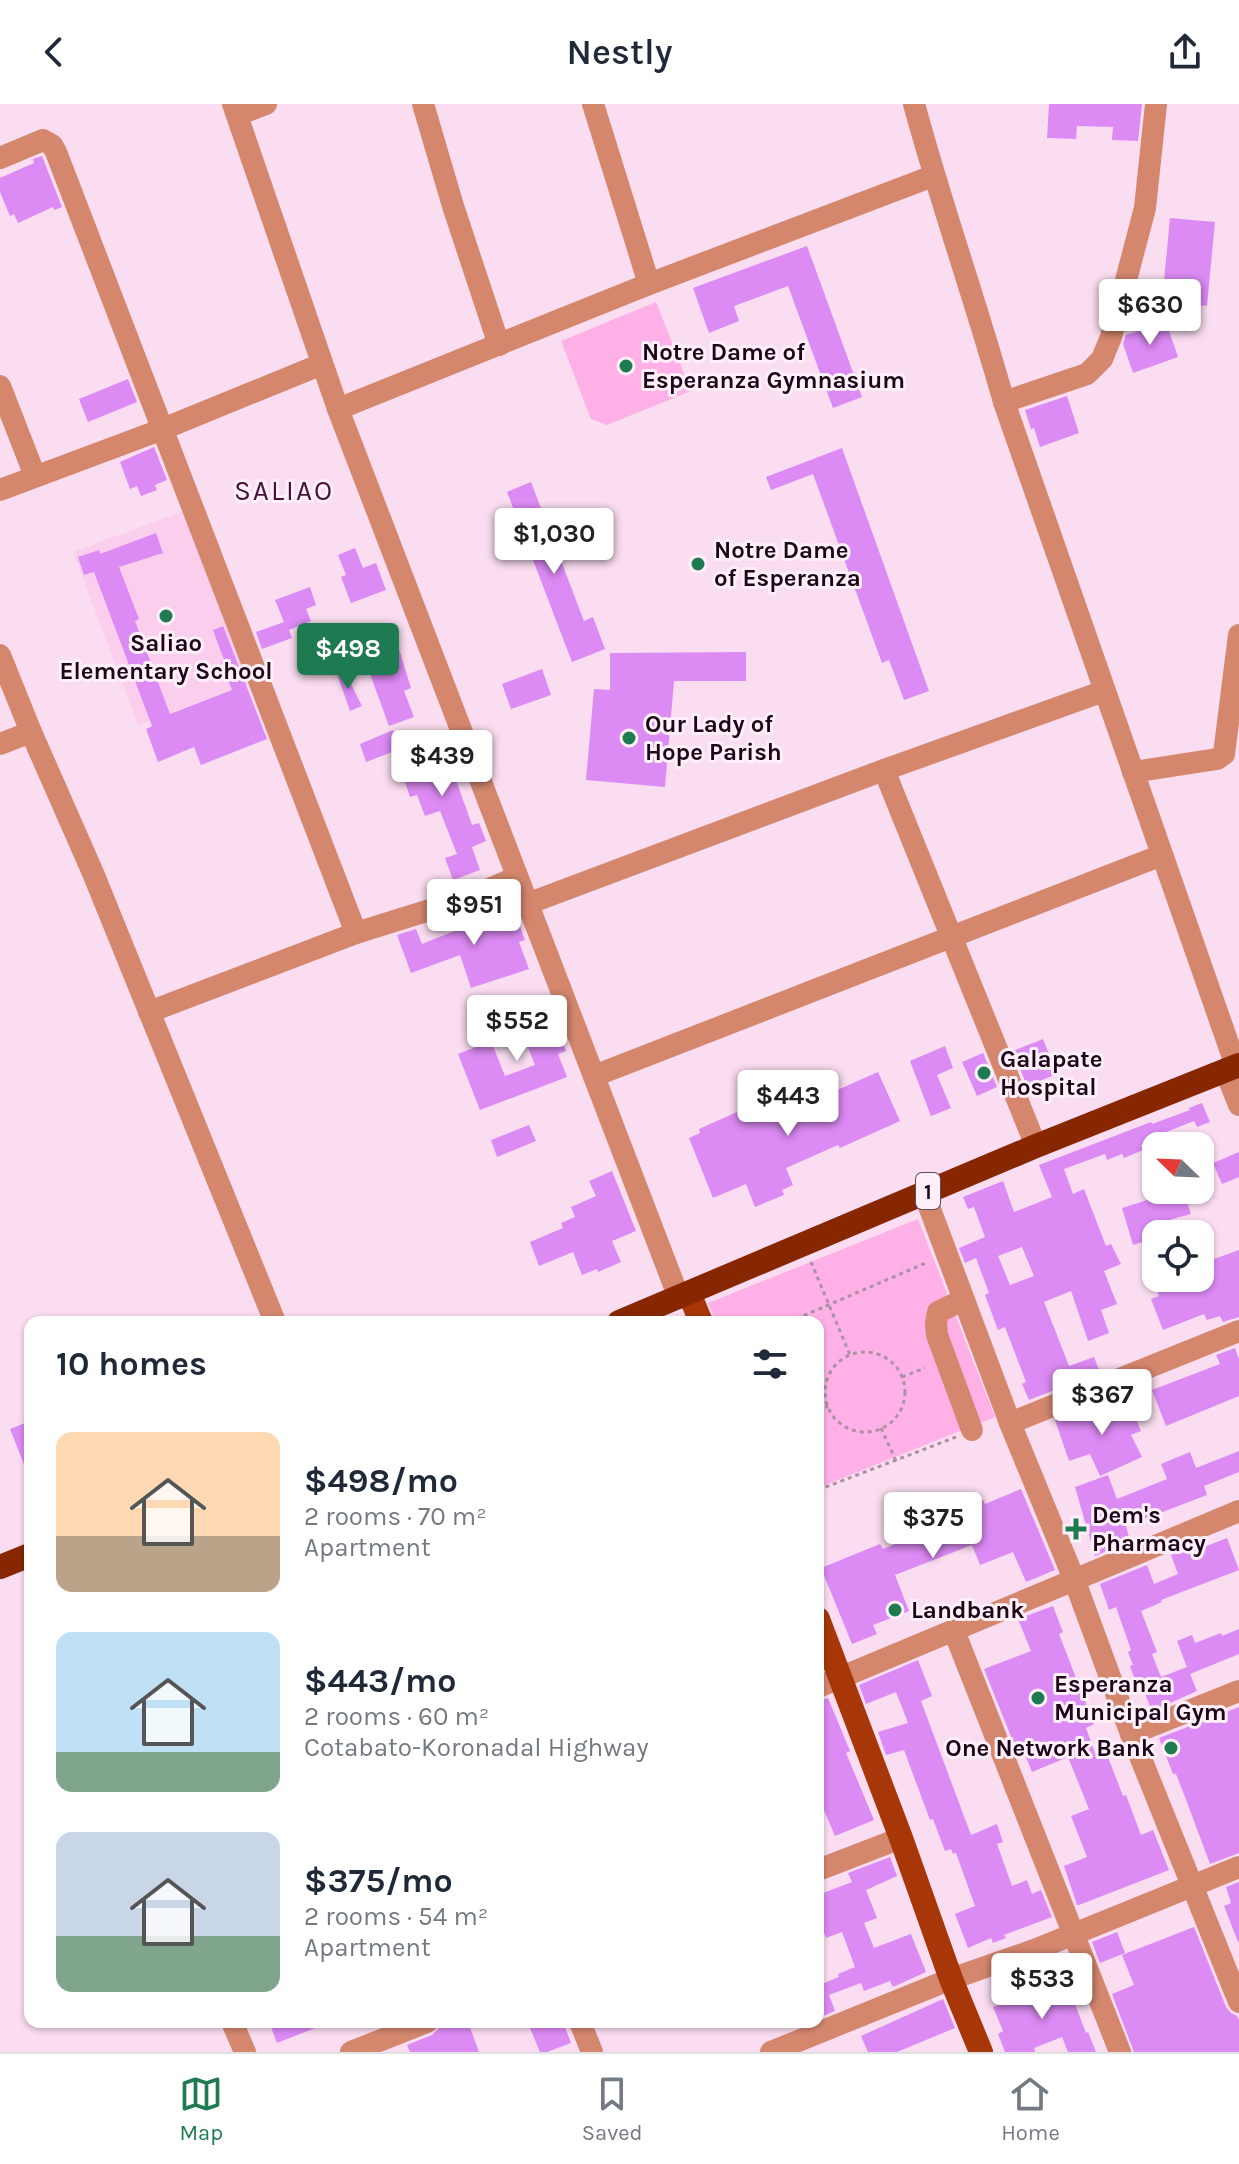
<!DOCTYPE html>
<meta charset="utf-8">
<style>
:root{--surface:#fff;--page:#f2f2f3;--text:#1f2937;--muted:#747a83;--line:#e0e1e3;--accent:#1e7a50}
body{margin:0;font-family:Karla,sans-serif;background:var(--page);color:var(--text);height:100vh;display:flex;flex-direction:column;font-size:30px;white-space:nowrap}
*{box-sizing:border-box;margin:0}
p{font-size:26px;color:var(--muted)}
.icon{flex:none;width:44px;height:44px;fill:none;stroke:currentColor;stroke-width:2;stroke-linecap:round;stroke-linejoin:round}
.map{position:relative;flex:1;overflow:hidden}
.side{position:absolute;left:24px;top:1212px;width:800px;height:712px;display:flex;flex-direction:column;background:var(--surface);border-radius:16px;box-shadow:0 2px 6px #0004}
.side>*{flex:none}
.needle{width:52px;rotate:293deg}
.buttons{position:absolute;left:1142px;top:1028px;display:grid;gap:16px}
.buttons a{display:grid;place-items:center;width:72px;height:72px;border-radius:16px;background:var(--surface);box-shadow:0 2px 6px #0004;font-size:40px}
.price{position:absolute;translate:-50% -68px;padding:0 18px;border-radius:8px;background:#fff;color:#222;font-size:26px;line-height:52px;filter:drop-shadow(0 2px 4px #0008)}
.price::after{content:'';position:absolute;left:50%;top:48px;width:24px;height:18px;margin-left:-12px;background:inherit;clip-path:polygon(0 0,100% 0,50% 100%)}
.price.active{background:var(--accent);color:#fff}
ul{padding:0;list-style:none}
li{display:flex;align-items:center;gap:24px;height:200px;padding:0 32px}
li span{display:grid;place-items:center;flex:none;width:224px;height:160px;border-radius:16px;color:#555}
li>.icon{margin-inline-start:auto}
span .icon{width:96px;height:96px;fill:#fffc;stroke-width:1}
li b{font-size:34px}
h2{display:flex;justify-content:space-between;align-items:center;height:96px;padding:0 32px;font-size:34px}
header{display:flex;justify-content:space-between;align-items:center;height:104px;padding:0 32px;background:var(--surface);font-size:36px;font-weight:600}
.menu{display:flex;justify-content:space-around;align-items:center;height:112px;border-top:2px solid var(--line);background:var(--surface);font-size:22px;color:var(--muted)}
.menu a{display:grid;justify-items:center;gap:4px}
.menu .active{color:var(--accent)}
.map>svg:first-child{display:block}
</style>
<header><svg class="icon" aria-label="back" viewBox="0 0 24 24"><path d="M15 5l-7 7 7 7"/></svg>Nestly<svg class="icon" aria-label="share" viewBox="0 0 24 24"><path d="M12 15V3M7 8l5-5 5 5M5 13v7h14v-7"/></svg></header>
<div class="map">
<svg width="1239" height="1948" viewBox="0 0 1239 1948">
<rect width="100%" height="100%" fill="#faddf0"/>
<path fill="#fcceed" d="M195 403 259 576 138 621 73 448Z"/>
<g fill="#ffb1e7">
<path d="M656 198 691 287 607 321 591 315 561 237Z"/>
<path d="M918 1115 995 1313 818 1384V1218H716L708 1199Z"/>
</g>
<g fill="#dc8af4" fill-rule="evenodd">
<path d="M1049 0H1142L1138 37 1112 36 1113 23 1077 22 1076 35 1047 34Z"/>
<path d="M42 52 62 103 54 106 53 103 18 119 14 110 10 112 0 88V74L34 59 33 55Z"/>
<path d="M1170 114 1215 118 1207 202 1162 198Z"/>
<path d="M807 142 862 293 833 304 788 182 734 202 739 217 709 229 693 184Z"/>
<path d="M1166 218 1178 253 1133 269 1123 240 1126 231Z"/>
<path d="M128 275 137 298 88 318 79 295Z"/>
<path d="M1067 292 1079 329 1040 343 1034 324 1031 325 1025 306Z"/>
<path d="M154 343 167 376 155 381 157 386 141 392 137 382 130 385 120 358Z"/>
<path d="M842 344 929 587 904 596 889 556 882 559 813 370 771 386 766 373Z"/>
<path d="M531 378 584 517 593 513 605 545 572 558 507 388Z"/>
<path d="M156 429 163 449 119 463 139 515 135 517 170 610 232 586 221 558 224 556 213 526 223 522 267 635 201 661 194 643 158 658 146 625 152 622 94 468 84 471 78 453 99 446 100 450Z"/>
<path d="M355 444 363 464 376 459 386 486 351 499 341 473 346 471 338 451Z"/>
<path d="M310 483 316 501 306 505 311 517 289 526 292 534 262 545 256 528 284 518 275 496Z"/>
<path d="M399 545 411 584 404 587 414 613 389 622 366 559Z"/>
<path d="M746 548V577H674L665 683 586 676 594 585 610 586V549Z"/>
<path d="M343 564 362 602 350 607 336 567Z"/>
<path d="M542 565 551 591 511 605 502 580Z"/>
<path d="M393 626 400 645 366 658 360 640Z"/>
<path d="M444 630 460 675 456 676 472 721 479 719 486 737 472 743 480 766 453 776 445 754 457 750 440 707 425 712 417 691 410 693 395 648Z"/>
<path d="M506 795 511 810 515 809 525 836 519 838 529 865 471 884 460 851 411 869 397 831 416 825 422 840 484 815 481 805Z"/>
<path d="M549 903 566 947 558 950 567 973 480 1006 458 950 491 937 505 972 535 961 517 915Z"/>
<path d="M1043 935 1057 970 1027 982 1013 947Z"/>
<path d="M945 942 953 964 937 971 951 1004 931 1012 910 957Z"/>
<path d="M983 949 997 983 977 992 962 958Z"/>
<path d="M878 968 900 1017 840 1044 838 1041 786 1064 793 1081 782 1086 784 1091 755 1103 746 1080 713 1094 689 1034 700 1029 699 1025 757 999 765 1018Z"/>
<path d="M1202 999 1210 1018 1197 1023 1194 1017 1156 1032 1158 1035 1141 1041 1143 1046 1124 1054 1122 1050 1107 1056 1105 1050 1064 1065 1073 1090 1084 1085 1106 1142 1111 1140 1121 1160 1104 1167 1117 1200 1101 1206 1109 1229 1088 1237 1071 1187 1044 1198 1069 1262 1094 1253 1100 1268 1029 1296 1022 1280 1026 1278 1005 1223 998 1226 985 1191 989 1189 976 1154 965 1159 959 1144 985 1133 974 1103 968 1105 963 1093 1003 1077 1014 1108 1037 1099 1052 1093 1039 1061 1151 1018 1152 1020 1190 1006 1189 1004ZM1022 1143 1034 1172 1010 1181 998 1152Z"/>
<path d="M529 1021 536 1037 497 1053 491 1036Z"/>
<path d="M1239 1048V1073L1222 1080 1213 1059Z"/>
<path d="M612 1067 636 1127 612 1137 621 1158 598 1168 597 1165 582 1171 573 1148 539 1162 530 1138 563 1124 561 1119 575 1113 571 1103 596 1092 589 1077Z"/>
<path d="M1179 1086H1183L1191 1110 1162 1118 1163 1123 1153 1126 1155 1134 1133 1141 1122 1104Z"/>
<path d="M1239 1146V1213L1223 1218 1220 1212 1207 1216 1204 1210 1163 1226 1151 1195 1159 1192 1153 1174H1200V1160Z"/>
<path d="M1235 1244 1239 1255V1292L1166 1322 1152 1286 1220 1260 1216 1251Z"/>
<path d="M1128 1296 1141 1327 1131 1331 1142 1353 1100 1372 1090 1350 1069 1357 1055 1316 1085 1304 1088 1313Z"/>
<path d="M30 1317V1373H29L10 1325Z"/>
<path d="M1239 1347V1368L1204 1382 1207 1391 1126 1422 1130 1437 1095 1452 1075 1383 1108 1371 1117 1395 1167 1375 1161 1360 1190 1348 1196 1364Z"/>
<path d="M1021 1385 1055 1466 1026 1478 1013 1448 980 1461 972 1441 895 1471 909 1507 873 1521 877 1530 852 1540 821 1464 880 1440 883 1445 963 1413 960 1405 983 1396 985 1400Z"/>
<path d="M1227 1434 1239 1466 1161 1496 1162 1498 1141 1507 1157 1548 1152 1550 1161 1573 1187 1563 1177 1537 1192 1531 1195 1539 1221 1529 1222 1532 1239 1525V1550L1190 1570 1197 1587 1152 1607 1139 1575 1135 1576 1130 1562 1133 1561 1128 1548 1131 1546 1116 1503 1109 1506 1100 1480 1147 1461 1154 1480 1178 1470 1171 1451 1202 1438 1204 1443Z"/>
<path d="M1053 1502 1063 1528 1059 1530 1094 1620 1086 1624 1096 1652 1106 1648 1123 1692 1126 1691 1141 1731 1153 1726 1169 1766 1079 1801H1077L1064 1762 1087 1753 1071 1712 1089 1705 1068 1653 1032 1668 1024 1648 1018 1650 984 1565 1031 1547 1018 1515Z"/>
<path d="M918 1556 932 1592 921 1597 971 1731 997 1720 1003 1738 997 1740 1012 1782 1027 1776 1032 1790 1041 1786 1052 1813 1004 1831 1006 1834 993 1839 991 1834 968 1844 955 1810 975 1802 956 1749 953 1750 951 1745 945 1747 933 1715 930 1716 904 1646 886 1651 878 1628 908 1619 896 1588 866 1600 859 1581Z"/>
<path d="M828 1594 850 1647 846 1649 874 1716 835 1732 818 1692V1597Z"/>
<path d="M1239 1603V1749L1210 1760 1185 1693 1176 1670H1173L1159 1634Z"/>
<path d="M890 1753 897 1772 866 1786 877 1814 864 1819 874 1844 911 1830 926 1868 893 1883 890 1877 864 1887 861 1879 829 1891 835 1907 818 1914V1865L824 1879 839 1873 838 1870 855 1863 842 1828 826 1834 820 1818 823 1817 818 1803V1791L852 1778 848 1769Z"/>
<path d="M1239 1778V1837L1238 1838 1224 1802 1231 1799 1226 1783Z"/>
<path d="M1194 1823 1226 1903 1231 1909 1237 1912 1239 1916V1948H1134L1112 1890 1134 1881 1122 1851Z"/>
<path d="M1117 1828 1125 1849 1100 1859 1092 1838Z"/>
<path d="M1061 1874 1072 1901 1075 1900 1086 1929 1088 1928 1096 1948H1068L1062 1933 1034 1944 1035 1948H1005L998 1930 1003 1927 993 1903Z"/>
<path d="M943 1895 955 1924 897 1948H868L861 1932Z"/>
<path d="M269 1918H328V1919L277 1939Z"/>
<path d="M453 1918H468L479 1948H410L407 1941 432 1931 439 1924Z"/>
<path d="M532 1918H563L571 1939 547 1948H540L530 1924 534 1922Z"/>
</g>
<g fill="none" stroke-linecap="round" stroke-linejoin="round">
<g stroke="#ac91a3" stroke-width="3" stroke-dasharray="4 4" stroke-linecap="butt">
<path d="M811 1158 850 1251"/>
<path d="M789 1218 928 1158"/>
<circle cx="865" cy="1288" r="40"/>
<path d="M902 1273 925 1264"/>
<path d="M818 1306 828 1302"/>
<path d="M881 1324 896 1357"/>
<path d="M818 1386 956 1333"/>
</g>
<g stroke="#d5876e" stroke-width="22">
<path d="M233 0 338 305 679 1194"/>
<path d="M423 0 453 102 499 241"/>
<path d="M593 0 649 180"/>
<path d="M914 0C941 100 976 198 1004 298L1236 962"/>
<path d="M237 11 266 0"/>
<path d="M0 54 43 36 52 41 56 48 356 829"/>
<path d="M0 282 35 372"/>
<path d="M1004 298 1087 270 1102 255 1111 233 1145 104 1156 0"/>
<path d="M338 305 649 180 933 72"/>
<path d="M0 386 163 325 322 260"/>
<path d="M0 551 31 628 93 769 275 1218"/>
<path d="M0 640 31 628"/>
<path d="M884 666 1036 1042"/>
<path d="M1133 668 1217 655 1224 650 1239 531"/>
<path d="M527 800 884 666 1104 587"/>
<path d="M149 908 356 829 468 794 517 773"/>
<path d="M1225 966 1239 1001"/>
<path d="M594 972 1162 751"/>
<path d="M924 1089 1010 1319 1074 1475 1131 1630 1239 1898"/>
<path d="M963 1196 938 1208 936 1219 937 1231 972 1326"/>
<path d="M1010 1319 1239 1227"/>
<path d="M954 1527 1120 1948"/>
<path d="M818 1583 1239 1407"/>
<path d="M1131 1630 1239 1587"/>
<path d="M818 1766 901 1734"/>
<path d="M232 1918 245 1948"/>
<path d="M580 1918 592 1948"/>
<path d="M351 1948 427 1918"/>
<path d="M771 1948 951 1875 1037 1845 1239 1763"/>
</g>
<g stroke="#a73708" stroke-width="24">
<path d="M689 1189 701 1218"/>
<path d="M818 1515 901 1734 951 1875 981 1948"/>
</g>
<g stroke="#872700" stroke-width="24">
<path d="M619 1218 1036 1042 1239 961"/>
<path d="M0 1463 30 1451"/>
</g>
</g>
<g fill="#1e7a50" stroke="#feeff9" stroke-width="3">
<circle cx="626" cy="262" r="8"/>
<circle cx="698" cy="460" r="8"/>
<circle cx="166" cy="512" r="8"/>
<circle cx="629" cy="634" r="8"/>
<circle cx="984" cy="969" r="8"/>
<path d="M1072 1413h8v8h8v8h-8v8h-8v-8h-8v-8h8z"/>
<circle cx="895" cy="1506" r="8"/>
<circle cx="1038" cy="1594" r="8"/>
<circle cx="1171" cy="1644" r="8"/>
</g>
<g text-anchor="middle" stroke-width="6" stroke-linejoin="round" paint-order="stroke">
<rect fill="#feeff9" stroke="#604c5b" stroke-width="2" x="916" y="1069" width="24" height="36" rx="6"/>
<g font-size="22" font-weight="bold" fill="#1d0617">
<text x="928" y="1095">1</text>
</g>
<g font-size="24" font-weight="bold" fill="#1d0617" stroke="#feeff9" text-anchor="start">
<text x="642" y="256">Notre Dame of<tspan x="642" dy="28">Esperanza Gymnasium</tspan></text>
<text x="714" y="454">Notre Dame<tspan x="714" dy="28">of Esperanza</tspan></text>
<text x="166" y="547" text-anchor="middle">Saliao<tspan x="166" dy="28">Elementary School</tspan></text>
<text x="645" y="628">Our Lady of<tspan x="645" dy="28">Hope Parish</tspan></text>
<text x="1000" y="963">Galapate<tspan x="1000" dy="28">Hospital</tspan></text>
<text x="1092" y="1419">Dem's<tspan x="1092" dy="28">Pharmacy</tspan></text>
<text x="911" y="1514">Landbank</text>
<text x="1054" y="1588">Esperanza<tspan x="1054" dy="28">Municipal Gym</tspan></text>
<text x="1155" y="1652" text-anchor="end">One Network Bank</text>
</g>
<g font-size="28" letter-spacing="2" fill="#47113b" stroke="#feeff9">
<text x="284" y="396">SALIAO</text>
</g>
</g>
</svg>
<div class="buttons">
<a><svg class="needle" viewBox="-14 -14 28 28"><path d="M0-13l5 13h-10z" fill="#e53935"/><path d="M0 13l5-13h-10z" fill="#747a83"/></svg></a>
<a><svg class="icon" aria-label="locate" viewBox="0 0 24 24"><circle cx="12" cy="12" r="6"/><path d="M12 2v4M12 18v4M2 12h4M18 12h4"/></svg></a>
</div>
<b class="price" style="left:1150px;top:243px">$630</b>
<b class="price" style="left:554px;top:472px">$1,030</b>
<b class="price active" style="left:348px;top:587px">$498</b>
<b class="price" style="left:442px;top:694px">$439</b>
<b class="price" style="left:474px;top:843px">$951</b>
<b class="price" style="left:517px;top:959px">$552</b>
<b class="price" style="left:788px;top:1034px">$443</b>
<b class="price" style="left:1102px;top:1333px">$367</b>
<b class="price" style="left:933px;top:1456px">$375</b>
<b class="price" style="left:1042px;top:1917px">$533</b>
<section class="side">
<h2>10 homes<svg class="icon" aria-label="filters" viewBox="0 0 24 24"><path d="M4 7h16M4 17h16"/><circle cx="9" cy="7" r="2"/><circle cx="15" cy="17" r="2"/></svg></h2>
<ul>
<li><span style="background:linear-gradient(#ffd9b3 65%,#b9a48a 0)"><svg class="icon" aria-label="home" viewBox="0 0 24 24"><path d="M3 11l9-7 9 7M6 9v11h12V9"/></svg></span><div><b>$498/mo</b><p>2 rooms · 70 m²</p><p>Apartment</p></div></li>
<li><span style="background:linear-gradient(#bfe0f5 75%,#7fa58c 0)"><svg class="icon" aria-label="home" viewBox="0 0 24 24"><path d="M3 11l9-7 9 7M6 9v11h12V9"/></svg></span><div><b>$443/mo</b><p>2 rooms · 60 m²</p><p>Cotabato-Koronadal Highway</p></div></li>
<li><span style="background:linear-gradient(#c9d6e8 65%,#7fa58c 0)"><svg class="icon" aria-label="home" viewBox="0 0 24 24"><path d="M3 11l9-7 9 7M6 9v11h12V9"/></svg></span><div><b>$375/mo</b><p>2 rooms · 54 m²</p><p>Apartment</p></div></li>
</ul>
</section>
</div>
<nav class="menu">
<a class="active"><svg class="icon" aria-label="map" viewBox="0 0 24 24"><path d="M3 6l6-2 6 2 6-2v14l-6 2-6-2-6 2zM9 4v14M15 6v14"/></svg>Map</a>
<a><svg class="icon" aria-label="saved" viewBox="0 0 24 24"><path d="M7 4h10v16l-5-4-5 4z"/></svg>Saved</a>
<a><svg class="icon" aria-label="home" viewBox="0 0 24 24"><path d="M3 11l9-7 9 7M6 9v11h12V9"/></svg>Home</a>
</nav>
